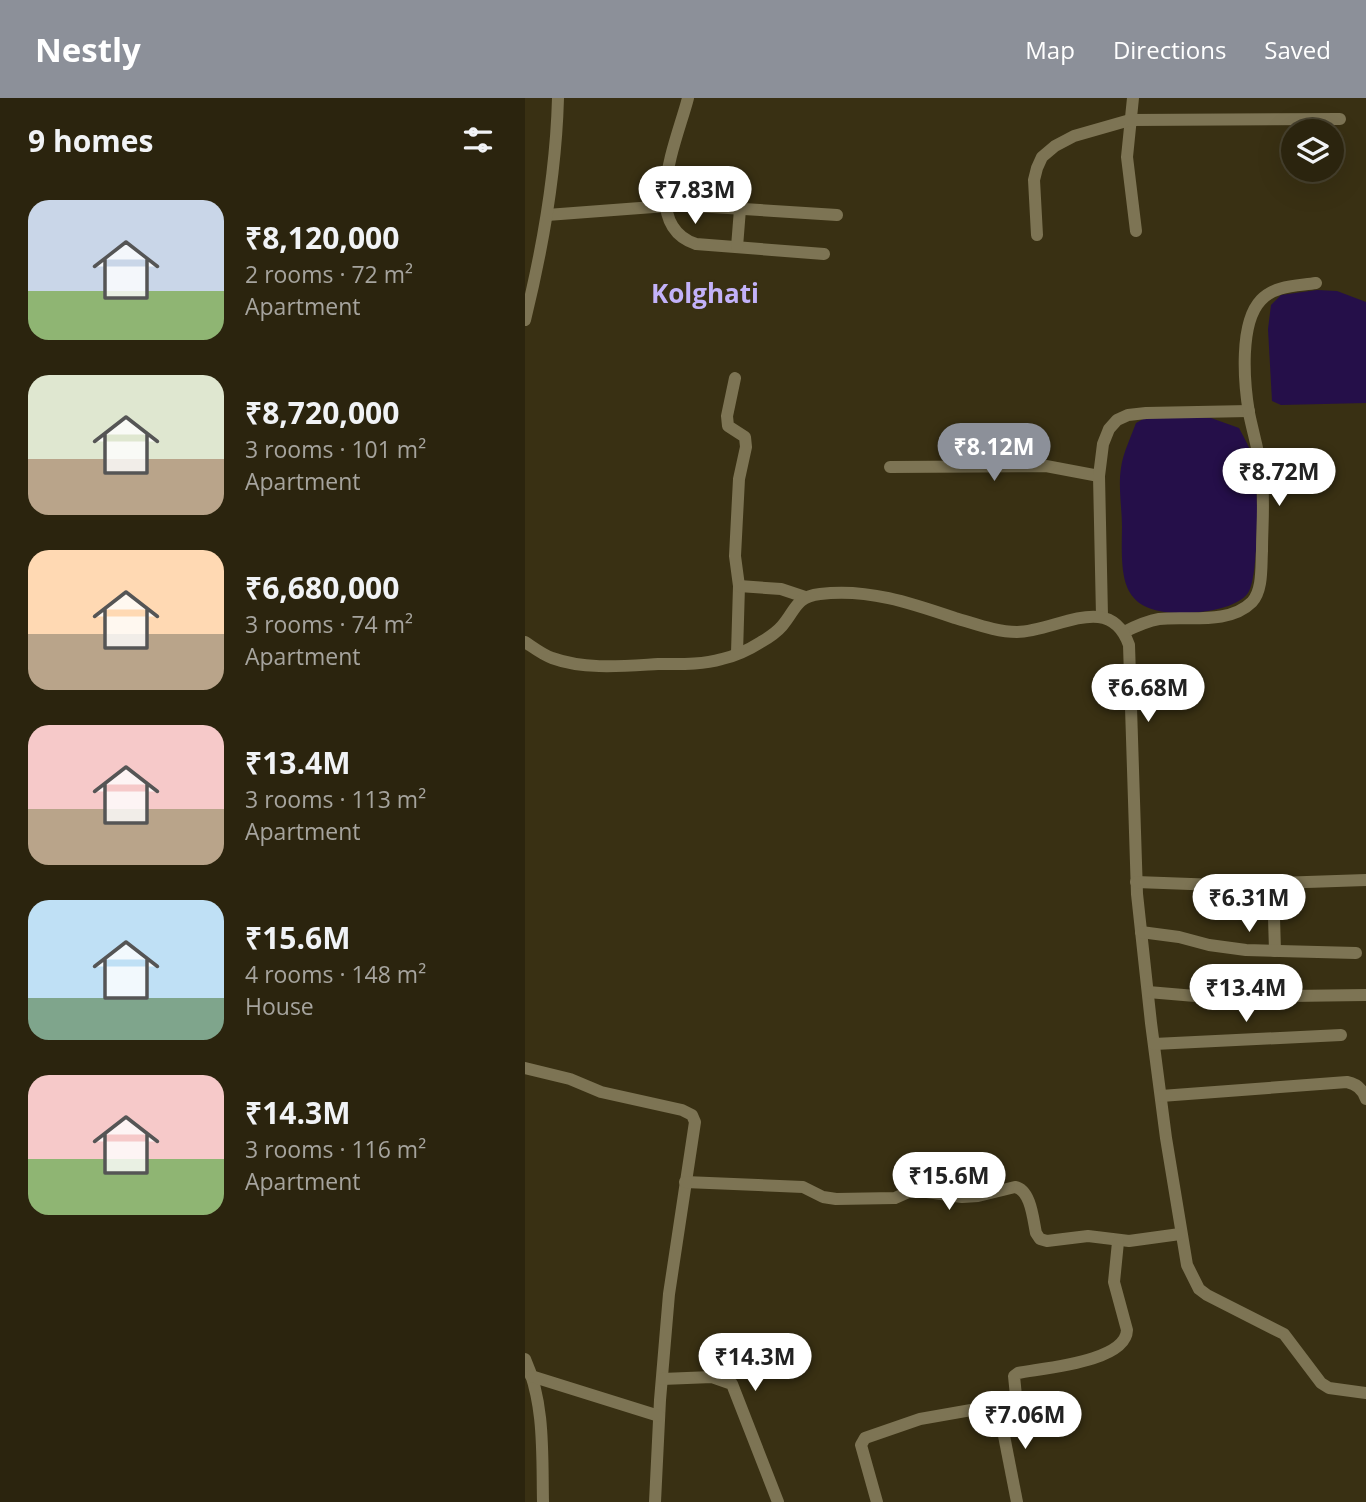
<!DOCTYPE html>
<meta charset="utf-8">
<style>
:root{--surface:#2b240e;--page:#37301c;--text:#f1f3f6;--muted:#a6a49e;--line:#47412e;--accent:#8c9099}
body{margin:0;font-family:"Open Sans",sans-serif;background:var(--page);color:var(--text);height:100vh;display:flex;flex-direction:column;font-size:26px;white-space:nowrap}
*{box-sizing:border-box;margin:0}
p{font-size:23px;color:var(--muted)}
.icon{flex:none;width:38px;height:38px;fill:none;stroke:currentColor;stroke-width:2;stroke-linecap:round;stroke-linejoin:round}
.map{position:relative;flex:1;overflow:hidden}
.sheet{display:flex;flex-direction:column;background:var(--surface);width:525px}
.sheet>*{flex:none}
.buttons{position:absolute;left:756px;top:21px;display:grid;gap:14px}
.buttons a{display:grid;place-items:center;width:63px;height:63px;border-radius:50%;background:var(--surface);box-shadow:0 7px 28px #0002,0 0 0 2px var(--line);font-size:35px}
.price{position:absolute;translate:-50% -60px;padding:0 16px;border-radius:24px;background:#fff;color:#222;font-size:23px;line-height:46px;filter:drop-shadow(0 2px 4px #0008)}
.price::after{content:'';position:absolute;left:50%;top:42px;width:21px;height:16px;margin-left:-10px;background:inherit;clip-path:polygon(0 0,100% 0,50% 100%)}
.price.current{background:var(--accent);color:#fff}
ul{padding:0;list-style:none}
li{display:flex;align-items:center;gap:21px;height:175px;padding:0 28px}
li span{display:grid;place-items:center;flex:none;width:196px;height:140px;border-radius:21px;color:#555}
li>.icon{margin-inline-start:auto}
span .icon{width:84px;height:84px;fill:#fffc;stroke-width:1}
li b{font-size:30px}
h2{display:flex;justify-content:space-between;align-items:center;height:84px;padding:0 28px;font-size:30px}
header{display:flex;align-items:center;gap:42px;box-sizing:border-box;height:98px;padding:0 35px;background:var(--accent);color:#fff}
header strong{font-size:33px}
nav{display:flex;gap:38px;margin-inline-start:auto;font-size:24px}
main{display:flex;flex:1;min-height:0}
.map>svg:first-child{display:block}
</style>
<header>
<strong>Nestly</strong>
<nav><a>Map</a><a>Directions</a><a>Saved</a></nav>
</header>
<main>
<section class="sheet">
<h2>9 homes<svg class="icon" aria-label="filters" viewBox="0 0 24 24"><path d="M4 7h16M4 17h16"/><circle cx="9" cy="7" r="2"/><circle cx="15" cy="17" r="2"/></svg></h2>
<ul>
<li><span style="background:linear-gradient(#c9d6e8 65%,#8fb573 0)"><svg class="icon" aria-label="home" viewBox="0 0 24 24"><path d="M3 11l9-7 9 7M6 9v11h12V9"/></svg></span><div><b>₹8,120,000</b><p>2 rooms · 72 m²</p><p>Apartment</p></div></li>
<li><span style="background:linear-gradient(#dfe7d0 60%,#b9a48a 0)"><svg class="icon" aria-label="home" viewBox="0 0 24 24"><path d="M3 11l9-7 9 7M6 9v11h12V9"/></svg></span><div><b>₹8,720,000</b><p>3 rooms · 101 m²</p><p>Apartment</p></div></li>
<li><span style="background:linear-gradient(#ffd9b3 60%,#b9a48a 0)"><svg class="icon" aria-label="home" viewBox="0 0 24 24"><path d="M3 11l9-7 9 7M6 9v11h12V9"/></svg></span><div><b>₹6,680,000</b><p>3 rooms · 74 m²</p><p>Apartment</p></div></li>
<li><span style="background:linear-gradient(#f6c9c9 60%,#b9a48a 0)"><svg class="icon" aria-label="home" viewBox="0 0 24 24"><path d="M3 11l9-7 9 7M6 9v11h12V9"/></svg></span><div><b>₹13.4M</b><p>3 rooms · 113 m²</p><p>Apartment</p></div></li>
<li><span style="background:linear-gradient(#bfe0f5 70%,#7fa58c 0)"><svg class="icon" aria-label="home" viewBox="0 0 24 24"><path d="M3 11l9-7 9 7M6 9v11h12V9"/></svg></span><div><b>₹15.6M</b><p>4 rooms · 148 m²</p><p>House</p></div></li>
<li><span style="background:linear-gradient(#f6c9c9 60%,#8fb573 0)"><svg class="icon" aria-label="home" viewBox="0 0 24 24"><path d="M3 11l9-7 9 7M6 9v11h12V9"/></svg></span><div><b>₹14.3M</b><p>3 rooms · 116 m²</p><p>Apartment</p></div></li>
</ul>
</section>
<div class="map">
<svg width="841" height="1404" viewBox="0 0 841 1404">
<rect width="100%" height="100%" fill="#393013"/>
<g fill="#250f49">
<path d="M792 192 812 193 841 204V305L756 307 747 303 743 231 746 207 756 197Z"/>
<path d="M620 320H686L714 330C720 342 728 354 730 369 733 390 734 480 723 495 712 510 681 514 664 515 595 517 596 484 597 429 597 410 593 389 596 370 598 355 606 339 611 325Z"/>
</g>
<g fill="none" stroke-linecap="round" stroke-linejoin="round">
<g stroke="#7d7454" stroke-width="12">
<path d="M163 0C153 40 113 127 171 146L299 156"/>
<path d="M608 0 602 59 611 133"/>
<path d="M22 117 155 107 312 117"/>
<path d="M512 137 509 82 512 70 517 59 530 48 549 38 605 22 815 21"/>
<path d="M212 149 215 111"/>
<path d="M0 222C18 149 31 75 33 0"/>
<path d="M210 280 202 318 203 328 220 339 221 349 214 381 210 458 214 488 212 555"/>
<path d="M365 369 521 368 574 378"/>
<path d="M214 488 256 491 280 499"/>
<path d="M577 518 574 378 578 346 584 331 592 322 603 317 621 315 724 313"/>
<path d="M599 534C611 528 622 523 634 521 663 518 704 527 727 504 738 492 736 469 737 453 737 427 740 399 736 373 734 353 728 335 724 315 719 285 714 225 736 202 750 187 772 188 791 185"/>
<path d="M0 544C9 550 18 557 27 560 60 572 99 568 133 566 155 566 176 567 197 561 210 558 225 551 236 544 243 540 251 535 257 528 271 512 270 499 295 496 342 490 386 505 430 520 451 526 471 534 492 534 531 534 585 492 604 547L612 796 626 925 641 1040 662 1167 674 1191 682 1197 759 1236 796 1285 804 1290 841 1295"/>
<path d="M611 784 693 787 841 782"/>
<path d="M748 786 750 853"/>
<path d="M616 834 654 839 684 847 721 852 831 855"/>
<path d="M623 894 682 899 841 897"/>
<path d="M629 946 816 937"/>
<path d="M0 970 45 981 76 994 157 1012 167 1017 170 1024 144 1196 135 1302 130 1404"/>
<path d="M636 998 822 984C832 986 838 991 841 1001"/>
<path d="M160 1084 278 1089 298 1099 311 1101 370 1100 388 1092 437 1099 453 1098 490 1089C506 1092 508 1121 511 1135L515 1141 522 1143 563 1138 604 1143 655 1136"/>
<path d="M0 1261C20 1305 17 1357 18 1404"/>
<path d="M6 1278 134 1318"/>
<path d="M137 1281 187 1279 207 1286 253 1404"/>
<path d="M473 1307 492 1404"/>
<path d="M352 1404 336 1347 340 1340 395 1321 486 1305 491 1298 489 1278 493 1275C518 1270 601 1264 602 1232L589 1184 593 1144"/>
</g>
</g>
<g text-anchor="middle" stroke-width="5" stroke-linejoin="round" paint-order="stroke">
<g font-size="26" font-weight="bold" fill="#c3b2f9" stroke="#393013">
<text x="180" y="205">Kolghati</text>
</g>
</g>
</svg>
<div class="buttons">
<a><svg class="icon" aria-label="layers" viewBox="0 0 24 24"><path d="M12 4l9 5-9 5-9-5zM3 14l9 5 9-5"/></svg></a>
</div>
<b class="price" style="left:170px;top:128px">₹7.83M</b>
<b class="price current" style="left:469px;top:385px">₹8.12M</b>
<b class="price" style="left:754px;top:410px">₹8.72M</b>
<b class="price" style="left:623px;top:626px">₹6.68M</b>
<b class="price" style="left:724px;top:836px">₹6.31M</b>
<b class="price" style="left:721px;top:926px">₹13.4M</b>
<b class="price" style="left:424px;top:1114px">₹15.6M</b>
<b class="price" style="left:230px;top:1295px">₹14.3M</b>
<b class="price" style="left:500px;top:1353px">₹7.06M</b>
</div>
</main>
